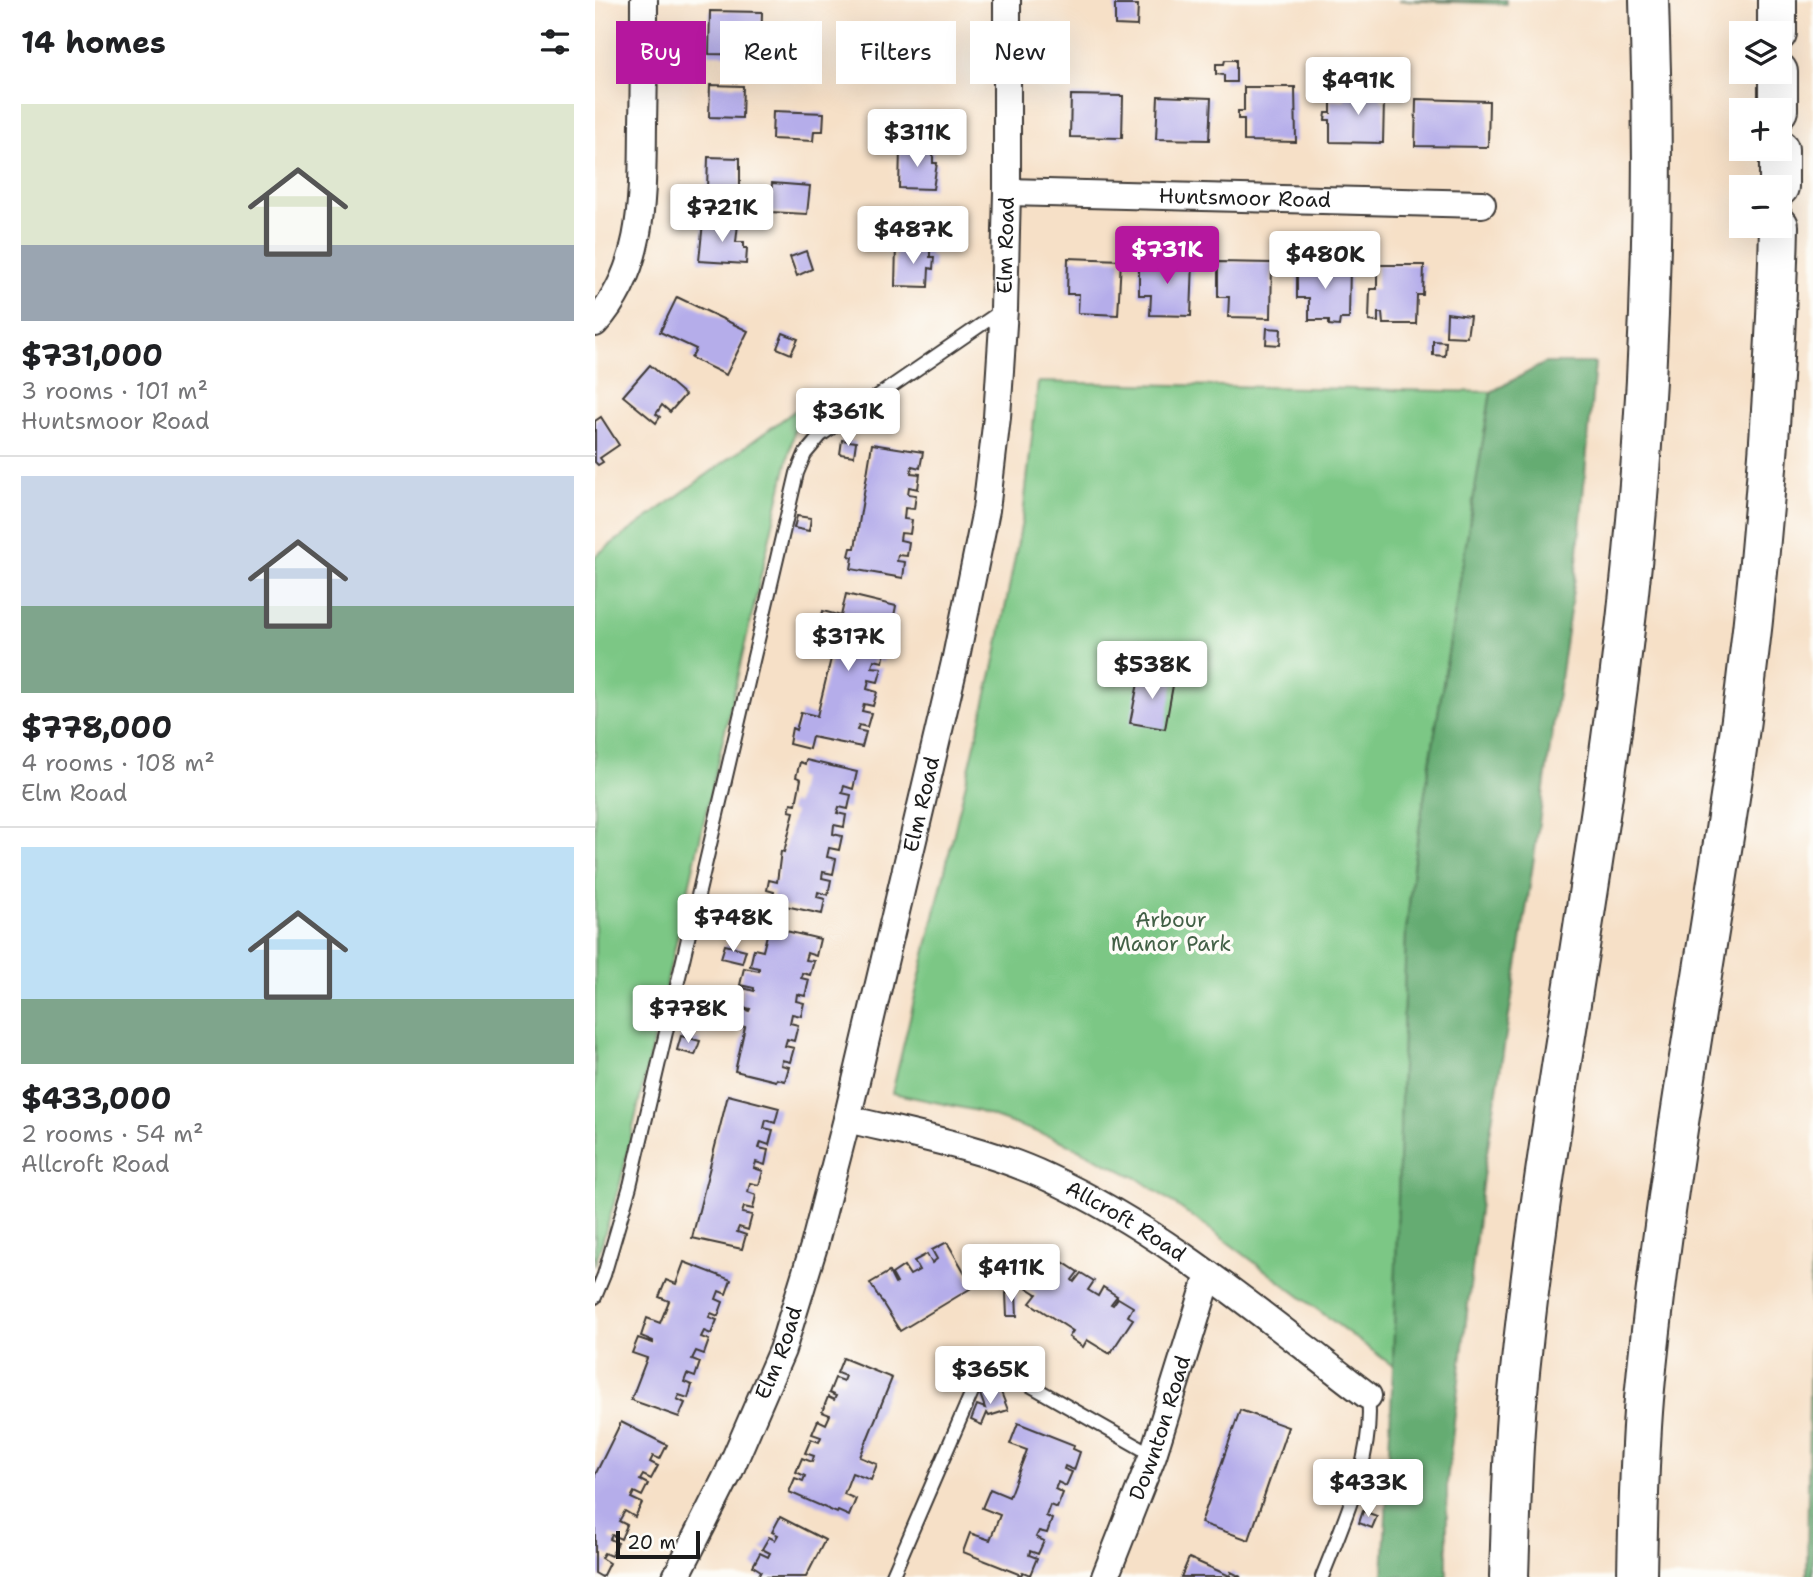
<!DOCTYPE html>
<meta charset="utf-8">
<style>
:root{--surface:#fff;--page:#f2f2f2;--text:#202124;--muted:#757577;--line:#e0e0e0;--accent:#b5179e}
body{margin:0;font-family:"Shantell Sans",sans-serif;background:var(--page);color:var(--text);height:100vh;display:flex;flex-direction:column;font-size:26px;white-space:nowrap}
*{box-sizing:border-box;margin:0}
p{font-size:23px;color:var(--muted)}
.icon{flex:none;width:38px;height:38px;fill:none;stroke:currentColor;stroke-width:2;stroke-linecap:round;stroke-linejoin:round}
.map{position:relative;flex:1;overflow:hidden}
.details{display:flex;flex-direction:column;background:var(--surface);width:595px}
.details>*{flex:none}
.hud{position:absolute;left:21px;top:21px;width:665px;height:63px;display:flex;gap:14px}
.buttons{position:absolute;left:1134px;top:21px;display:grid;gap:14px}
.buttons a{display:grid;place-items:center;width:63px;height:63px;border-radius:0px;background:var(--surface);box-shadow:0 7px 28px #0002;font-size:35px}
.scale{position:absolute;left:21px;bottom:18px;width:84px;box-sizing:border-box;padding-left:7px;border:4px solid #1c1c1c;border-top:0;font-size:19px;line-height:24px;white-space:nowrap;color:#1c1c1c;-webkit-text-stroke:5px #fdfcf7;paint-order:stroke}
.price{position:absolute;translate:-50% -60px;padding:0 16px;border-radius:7px;background:#fff;color:#222;font-size:23px;line-height:46px;filter:drop-shadow(0 2px 4px #0008)}
.price::after{content:'';position:absolute;left:50%;top:42px;width:21px;height:16px;margin-left:-10px;background:inherit;clip-path:polygon(0 0,100% 0,50% 100%)}
.price.on{background:var(--accent);color:#fff}
ul{padding:0;list-style:none}
li{display:grid;align-content:center;gap:14px;height:371px;padding:0 21px}
li+li{border-top:2px solid var(--line)}
li span{display:grid;place-items:center;height:217px;border-radius:0px;color:#555}
li>.icon{margin-inline-start:auto}
span .icon{width:126px;height:126px;fill:#fffc;stroke-width:1}
li b{font-size:30px}
h2{display:flex;justify-content:space-between;align-items:center;height:84px;padding:0 21px;font-size:30px}
.tag{padding:0 24px;border-radius:0px;background:var(--surface);box-shadow:0 7px 28px #0002;font-size:24px;line-height:63px}
.tag.on{background:var(--accent);color:#fff}
main{display:flex;flex:1;min-height:0}
.map>svg:first-child{display:block}
</style>
<main>
<section class="details">
<h2>14 homes<svg class="icon" aria-label="filters" viewBox="0 0 24 24"><path d="M4 7h16M4 17h16"/><circle cx="9" cy="7" r="2"/><circle cx="15" cy="17" r="2"/></svg></h2>
<ul>
<li><span style="background:linear-gradient(#dfe7d0 65%,#9aa5b1 0)"><svg class="icon" aria-label="home" viewBox="0 0 24 24"><path d="M3 11l9-7 9 7M6 9v11h12V9"/></svg></span><div><b>$731,000</b><p>3 rooms · 101 m²</p><p>Huntsmoor Road</p></div></li>
<li><span style="background:linear-gradient(#c9d6e8 60%,#7fa58c 0)"><svg class="icon" aria-label="home" viewBox="0 0 24 24"><path d="M3 11l9-7 9 7M6 9v11h12V9"/></svg></span><div><b>$778,000</b><p>4 rooms · 108 m²</p><p>Elm Road</p></div></li>
<li><span style="background:linear-gradient(#bfe0f5 70%,#7fa58c 0)"><svg class="icon" aria-label="home" viewBox="0 0 24 24"><path d="M3 11l9-7 9 7M6 9v11h12V9"/></svg></span><div><b>$433,000</b><p>2 rooms · 54 m²</p><p>Allcroft Road</p></div></li>
</ul>
</section>
<div class="map">
<svg width="1218" height="1577" viewBox="0 0 1218 1577">
<rect width="100%" height="100%" fill="#fdfcf7"/>
<filter id="ink" filterUnits="userSpaceOnUse"><feTurbulence type="fractalNoise" baseFrequency=".0143" numOctaves="2"/><feDisplacementMap in="SourceGraphic" scale="14" xChannelSelector="R" yChannelSelector="G"/><feConvolveMatrix kernelMatrix="1 2 1 2 8 2 1 2 1" color-interpolation-filters="sRGB"/></filter>
<filter id="wash" filterUnits="userSpaceOnUse"><feTurbulence type="fractalNoise" baseFrequency=".00686" numOctaves="4" result="noise"/><feDisplacementMap in="SourceGraphic" scale="28" xChannelSelector="R" yChannelSelector="G"/><feGaussianBlur stdDeviation="1.57" result="paint"/><feColorMatrix in="noise" values="0 0 0 0 0 0 0 0 0 0 0 0 0 0 0 0 0 1.4 0 .05"/><feComposite in="paint" operator="in"/></filter>
<g filter="url(#wash)">
<rect width="100%" height="100%" fill="#f6e0c7"/>
<g fill="#7cc785" stroke="#4c7250" stroke-width="2">
<path d="M443 382 896 392 819 860 811 932 798 1366 611 1226 542 1178 467 1141 382 1111 297 1093 400 660 428 516Z"/>
<path d="M205 407 25 1184 0 1265V556Z"/>
</g>
<g fill="#65ac72" stroke="#406447" stroke-width="2">
<path d="M803 0H911V4Z"/>
<path d="M950 363H1000L982 563 933 898 888 1177 852 1482V1577H788L798 1366 811 932 819 860 896 392Z"/>
<path d="M1216 1229H1218V1577H1212Z"/>
</g>
<g id="blocks">
<g fill="#b5adea">
<path d="M520 5H543L542 26 520 25Z"/>
<path d="M115 11 167 12 166 55 114 54Z"/>
<path d="M294 36 327 37V52H331V60H327L326 76 293 75Z"/>
<path d="M193 52 215 53V65L193 64Z"/>
<path d="M630 60H641V82H629V75L621 74V64H629Z"/>
<path d="M115 85 148 86 147 118 114 117Z"/>
<path d="M649 87H700L701 142 649 141V119H643V111H649Z"/>
<path d="M750 88 787 89 786 101H789L788 143 735 142V120H730L731 113H736V100L750 101Z"/>
<path d="M476 95 528 96 527 138 475 137Z"/>
<path d="M563 96 616 98 614 140 561 139Z"/>
<path d="M821 99 894 101 893 147 820 146Z"/>
<path d="M178 111 229 113 228 131H219L218 141 177 139Z"/>
<path d="M305 149H338V163H342L338 189 304 188Z"/>
<path d="M113 157 145 158V190L112 189Z"/>
<path d="M177 183 215 186 212 214 175 212Z"/>
<path d="M108 222 143 224 141 242H149V248H152L151 264 104 261Z"/>
<path d="M301 245 335 246V257H339L338 269 334 268 333 287 300 286Z"/>
<path d="M211 251 217 269 202 276 195 257Z"/>
<path d="M473 258 526 260 523 315 483 313 484 294H472Z"/>
<path d="M544 260 598 261 596 316 555 315 556 295H544Z"/>
<path d="M623 262 677 263 676 318 633 317 634 297H623Z"/>
<path d="M702 264H755L754 319H745L744 326 734 325V320H714V298H702Z"/>
<path d="M782 265H829L828 295H822L821 324H788L787 313H783V322L774 321 775 289H782Z"/>
<path d="M82 297 153 331 131 375 96 358 101 349 65 332Z"/>
<path d="M852 313 875 316 872 337 851 336Z"/>
<path d="M672 328 686 329 685 345 671 344Z"/>
<path d="M188 333 203 339 196 354 182 348Z"/>
<path d="M838 341 851 342 850 356 838 355Z"/>
<path d="M55 365 90 395 75 412 67 405 61 414 65 417 61 423 28 396Z"/>
<path d="M6 417 24 445 5 458 8 462 3 465 0 462V421Z"/>
<path d="M247 440 261 442 259 456 245 454Z"/>
<path d="M277 444 328 452 325 468 317 466 316 473 325 474 323 489 314 487 313 494 321 495 319 509 310 508 309 519 317 520 315 534 306 533 305 540 314 542 312 556 303 555 302 561 310 562 308 578 256 569 258 557 254 556 256 548H260Z"/>
<path d="M202 516 216 518 214 531 199 528Z"/>
<path d="M251 594 301 606 298 621 289 618 287 625 296 627 293 642 284 639 283 644 291 646 288 662 279 660 277 667 287 668 283 682 274 680 272 689 282 692 278 706 269 704 267 711 276 713 272 727 264 725 262 730 271 732 267 747 217 737 214 749 194 744 197 728 201 730 206 712 222 716 242 634 223 630 228 611 246 616Z"/>
<path d="M545 673 579 680 570 729 535 723Z"/>
<path d="M211 760 262 772 258 789 249 786 247 793 256 795 253 809 244 807 242 813 251 815 249 827 239 825 238 834 247 836 244 850 234 848 232 857 241 859 238 874 228 872 227 878 236 880 233 895 223 892 222 897 230 899 227 914 177 903 179 892 172 890 174 880 182 882 186 851 189 852 199 812 194 811 196 803 201 804 206 779 201 777 205 762 210 764Z"/>
<path d="M174 927 225 939 221 956 212 953 210 960 219 961 215 975 207 973 206 978 214 980 210 996 202 994 201 1001 209 1003 206 1016 197 1014 195 1023 203 1025 199 1041 192 1039 190 1046 199 1048 195 1062 187 1060 186 1065 194 1067 190 1081 182 1079 181 1081 140 1071 150 1027 141 1025 145 1008 154 1011 155 1009 144 1006 148 988 159 991V988L145 985 149 968 164 971V968L155 966 159 949 168 951Z"/>
<path d="M130 945 151 950 147 963 126 958Z"/>
<path d="M86 1036 105 1041 100 1055 82 1050Z"/>
<path d="M133 1095 184 1108 180 1123 171 1120 169 1128 178 1130 174 1145 166 1142 164 1148 173 1150 170 1165 161 1162 159 1168 168 1171 164 1185 155 1183 153 1192 161 1195 158 1209 149 1207 147 1213 157 1215 153 1230 144 1227 142 1232 151 1235 147 1249 97 1238Z"/>
<path d="M352 1242 378 1287 305 1331 275 1283 294 1272 300 1284 302 1283 297 1274 309 1266 315 1275 324 1270 319 1261 332 1254 337 1263 342 1259 337 1250Z"/>
<path d="M437 1254 461 1269 466 1261 483 1272 477 1280 479 1282 486 1273 499 1281 493 1290 503 1296 508 1287 522 1296 516 1304 518 1305 523 1298 538 1307 533 1316 538 1319 515 1354 492 1340 488 1347 474 1337 478 1331 435 1303 442 1294 428 1285 434 1276 426 1271Z"/>
<path d="M89 1262 136 1280 131 1294 124 1291 121 1299 128 1302 123 1316 116 1313 114 1317 122 1320 116 1334 109 1331 106 1337 114 1340 109 1354 101 1351 97 1359 105 1362 100 1377 92 1374 89 1382 97 1385 93 1398 84 1395 82 1399 90 1403 84 1417 36 1400 52 1358 37 1353 43 1338 58 1343V1341L46 1336 52 1318 65 1323 74 1301 64 1297 71 1280 81 1284Z"/>
<path d="M411 1293H421L422 1316H412Z"/>
<path d="M248 1358 297 1378 265 1457 282 1464 276 1480 257 1473 249 1494 261 1499 254 1516 243 1511 242 1513 194 1492 200 1478 208 1481 210 1476 201 1472 207 1458 217 1462 219 1456 210 1453 216 1439 224 1442 226 1437 217 1434 223 1420 231 1424 235 1415 227 1412 233 1397 239 1400 241 1396 234 1393 240 1378 248 1381 250 1376 242 1373Z"/>
<path d="M404 1387 413 1410 394 1416 392 1413 387 1425 376 1420 382 1405 390 1408 385 1394Z"/>
<path d="M645 1410 693 1427 654 1540 606 1523Z"/>
<path d="M26 1422 72 1445 65 1459 58 1456 55 1462 63 1466 56 1479 48 1475 45 1480 53 1484 47 1496 39 1492 36 1498 47 1503 40 1517 30 1511 24 1521 32 1525 26 1539 17 1535 15 1539 23 1543 16 1556 9 1553 6 1558 14 1563 7 1577 0 1573V1475Z"/>
<path d="M423 1423 479 1445 478 1449 485 1452 479 1470 470 1466 469 1469 477 1472 471 1486 463 1482 460 1489 468 1493 462 1508 455 1505 451 1516 457 1519 452 1533 444 1531 441 1537 449 1541 443 1554 435 1551 434 1555 442 1558 435 1575 428 1572 426 1575 368 1552 375 1533 395 1540 405 1515 387 1508 395 1489 414 1497 432 1450 415 1444Z"/>
<path d="M783 1463 794 1466 789 1482 778 1479Z"/>
<path d="M768 1511 782 1516 777 1528 764 1523Z"/>
<path d="M185 1517 230 1540 211 1577H163L166 1571 158 1566 165 1553 173 1557 175 1553 167 1549 174 1537 180 1540 183 1535 177 1532Z"/>
<path d="M594 1558 635 1576 636 1572 646 1577H586Z"/>
</g>
</g>
</g>
<g filter="url(#ink)">
<use href="#blocks" fill-opacity="0" stroke="#3d3936" stroke-width="2"/>
<g fill="none" stroke-linecap="round" stroke-linejoin="round">
<defs>
<g id="service">
<path d="M0 1297 9 1275 35 1186 202 473 210 454 226 435 409 309"/>
<path d="M297 1577 389 1364 417 1375 558 1455"/>
<path d="M727 1577C748 1523 780 1455 773 1396"/>
</g>
<g id="minor">
<path id="s1" d="M412 192 887 204"/>
<path d="M0 323C51 267 47 194 48 124 49 83 49 41 49 0"/>
<path id="s2" d="M252 1119C319 1135 390 1148 452 1177 570 1231 670 1318 773 1396"/>
<path id="s3" d="M81 1577 134 1472 187 1350 219 1246 252 1119 360 662 391 510 402 417 409 309 412 192V0"/>
<path id="s4" d="M510 1577 558 1455 614 1275"/>
</g>
<g id="motorway">
<path d="M1182 0V33"/>
<path d="M1183 72V110"/>
<path d="M1184 187V149"/>
<path d="M914 1577C916 1519 917 1460 922 1402 943 1177 987 955 1017 731 1051 490 1063 244 1054 0"/>
<path d="M1042 1577C1043 1518 1044 1458 1049 1399 1069 1182 1111 966 1142 750 1166 576 1180 401 1184 226"/>
</g>
</defs>
<use href="#service" stroke="#3d3936" stroke-width="16"/>
<use href="#minor" stroke="#3d3936" stroke-width="30"/>
<use href="#motorway" stroke="#3d3936" stroke-width="42"/>
<use href="#service" stroke="#fff" stroke-width="12"/>
<use href="#minor" stroke="#fff" stroke-width="26"/>
<use href="#motorway" stroke="#fff" stroke-width="38"/>
</g>
</g>
<g text-anchor="middle" stroke-width="7" stroke-linejoin="round" paint-order="stroke">
<g font-size="21" fill="#1c1c1c" stroke="#fdfcf7">
<text dy="7" stroke="none"><textPath href="#s1" startOffset="238">Huntsmoor Road</textPath></text>
<text dy="7" stroke="none"><textPath href="#s3" startOffset="1381">Elm Road</textPath></text>
<text dy="7" stroke="none"><textPath href="#s3" startOffset="814">Elm Road</textPath></text>
<text dy="7" stroke="none"><textPath href="#s2" startOffset="299">Allcroft Road</textPath></text>
<text dy="7" stroke="none"><textPath href="#s3" startOffset="247">Elm Road</textPath></text>
<text dy="7" stroke="none"><textPath href="#s4" startOffset="159">Downton Road</textPath></text>
</g>
<g font-size="21" fill="#426046" stroke="#fdfcf7">
<text x="576" y="927">Arbour<tspan x="576" dy="24">Manor Park</tspan></text>
</g>
</g>
</svg>
<div class="buttons">
<a><svg class="icon" aria-label="layers" viewBox="0 0 24 24"><path d="M12 4l9 5-9 5-9-5zM3 14l9 5 9-5"/></svg></a>
<a>+</a>
<a>−</a>
</div>
<div class="scale">20 m</div>
<b class="price" style="left:763px;top:117px">$491K</b>
<b class="price" style="left:322px;top:169px">$311K</b>
<b class="price" style="left:127px;top:244px">$721K</b>
<b class="price" style="left:318px;top:266px">$487K</b>
<b class="price on" style="left:572px;top:286px">$731K</b>
<b class="price" style="left:730px;top:291px">$480K</b>
<b class="price" style="left:253px;top:448px">$361K</b>
<b class="price" style="left:253px;top:673px">$317K</b>
<b class="price" style="left:557px;top:701px">$538K</b>
<b class="price" style="left:138px;top:954px">$748K</b>
<b class="price" style="left:93px;top:1045px">$778K</b>
<b class="price" style="left:416px;top:1304px">$411K</b>
<b class="price" style="left:395px;top:1406px">$365K</b>
<b class="price" style="left:773px;top:1519px">$433K</b>
<div class="hud">
<a class="tag on">Buy</a>
<a class="tag">Rent</a>
<a class="tag">Filters</a>
<a class="tag">New</a>
</div>
</div>
</main>
